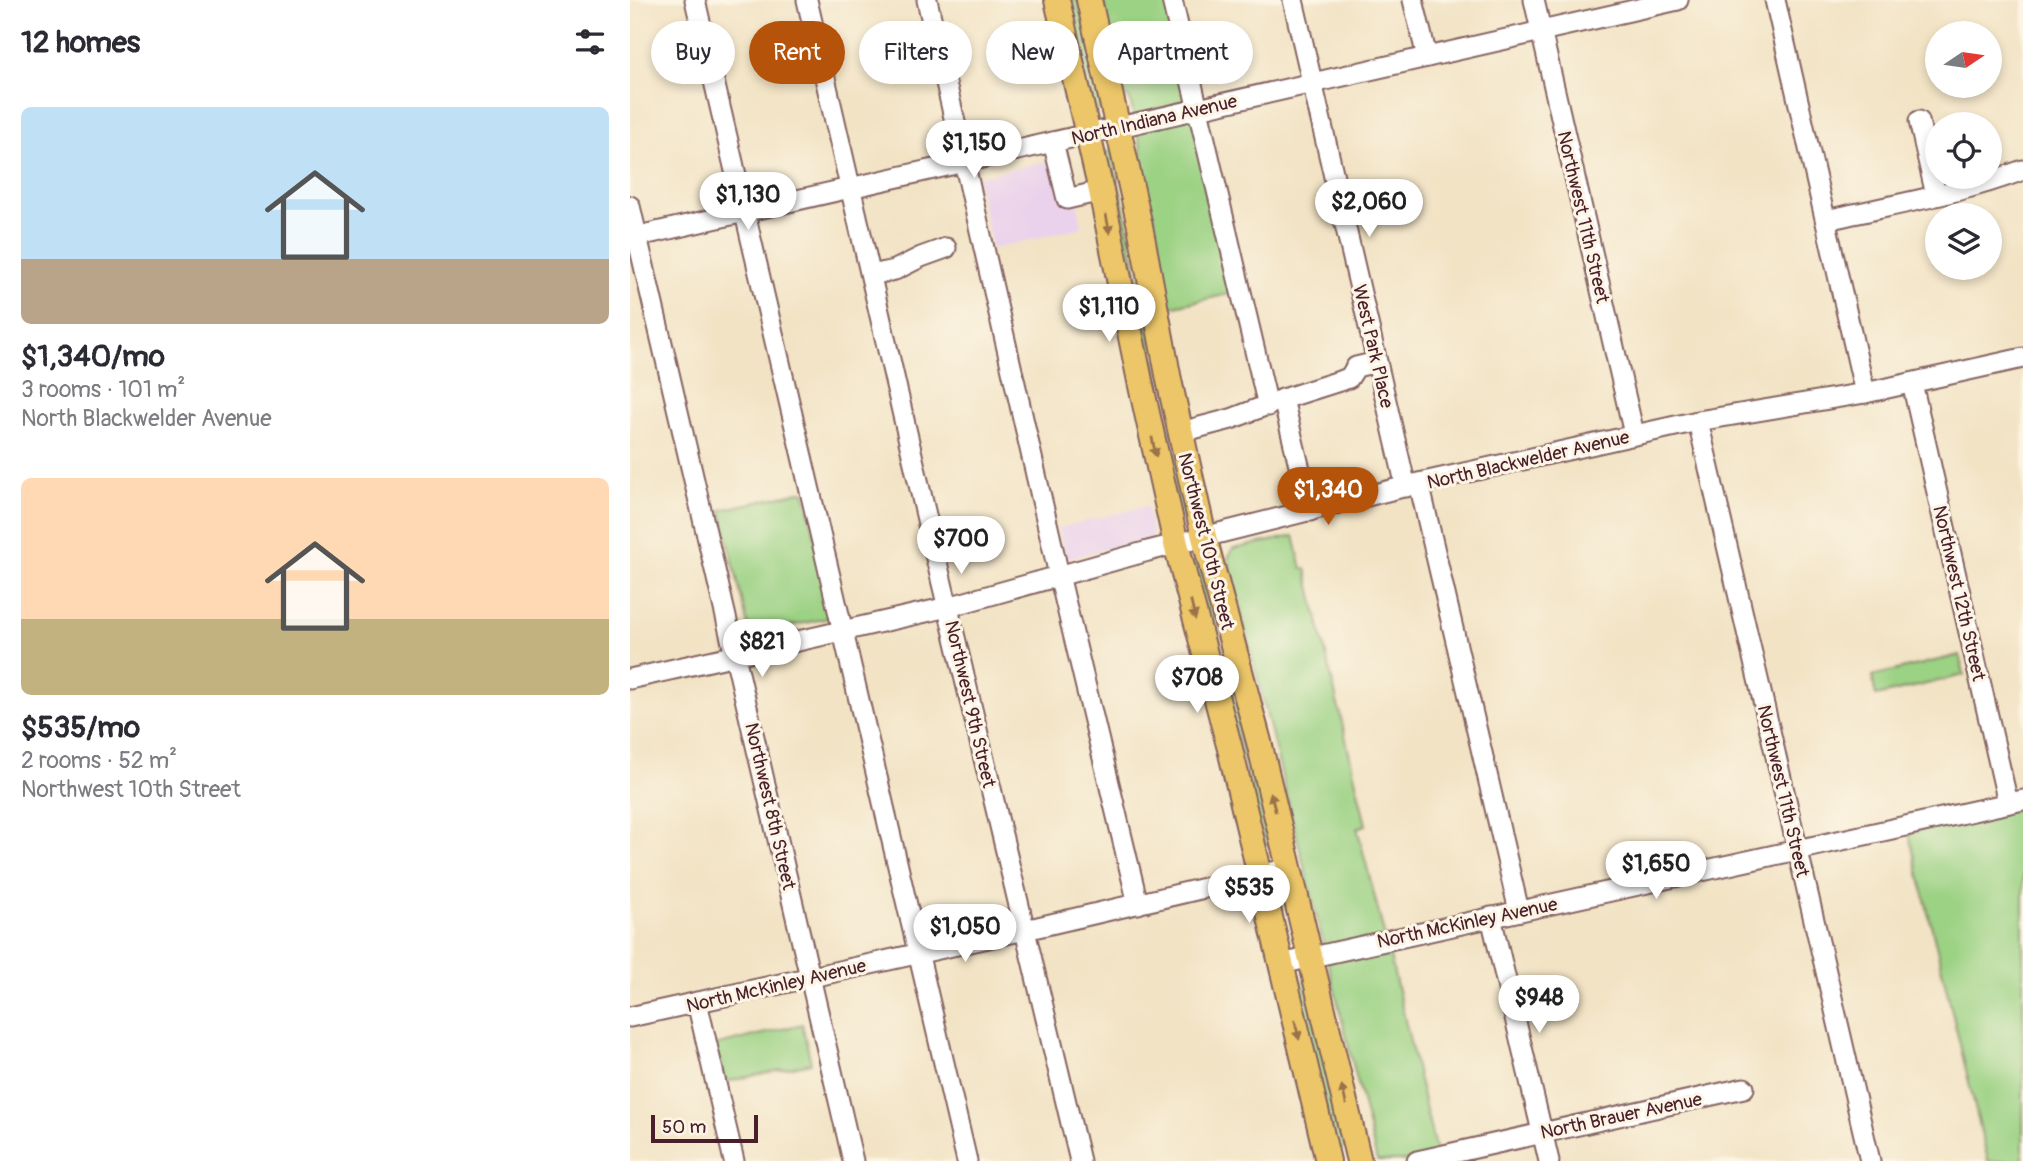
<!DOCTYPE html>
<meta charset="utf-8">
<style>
:root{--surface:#fff;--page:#f2f2f3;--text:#2b2b33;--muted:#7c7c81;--accent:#b45309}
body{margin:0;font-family:Pangolin,sans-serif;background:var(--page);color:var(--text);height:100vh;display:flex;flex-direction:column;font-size:26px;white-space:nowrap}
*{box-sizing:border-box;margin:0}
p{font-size:23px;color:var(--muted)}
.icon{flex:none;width:38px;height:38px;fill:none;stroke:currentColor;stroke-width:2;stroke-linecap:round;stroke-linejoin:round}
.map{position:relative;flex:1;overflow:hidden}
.panel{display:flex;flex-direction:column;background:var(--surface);width:630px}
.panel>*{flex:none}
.hud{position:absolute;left:21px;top:21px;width:665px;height:63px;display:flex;gap:14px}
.needle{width:46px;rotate:77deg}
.fabs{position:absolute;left:1295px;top:21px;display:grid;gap:14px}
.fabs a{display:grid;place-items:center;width:77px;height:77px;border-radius:50%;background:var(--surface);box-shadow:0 4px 10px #0003;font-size:35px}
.scale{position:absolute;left:21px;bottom:18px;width:107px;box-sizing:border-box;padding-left:7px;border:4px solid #4a1f2b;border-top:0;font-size:19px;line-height:24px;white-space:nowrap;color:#4a1f2b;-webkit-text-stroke:5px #fcf5e5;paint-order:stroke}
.price{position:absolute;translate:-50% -60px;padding:0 16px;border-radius:24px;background:#fff;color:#222;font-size:23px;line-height:46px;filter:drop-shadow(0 2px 4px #0008)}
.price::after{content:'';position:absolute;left:50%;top:42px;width:21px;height:16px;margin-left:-10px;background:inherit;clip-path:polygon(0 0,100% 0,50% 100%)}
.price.selected{background:var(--accent);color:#fff}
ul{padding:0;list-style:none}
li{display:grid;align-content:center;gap:14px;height:371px;padding:0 21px}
li span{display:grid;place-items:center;height:217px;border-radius:10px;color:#555}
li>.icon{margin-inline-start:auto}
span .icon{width:126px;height:126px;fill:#fffc;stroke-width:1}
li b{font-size:30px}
h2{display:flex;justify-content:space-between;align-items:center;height:84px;padding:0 21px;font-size:30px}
.chip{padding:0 24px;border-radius:32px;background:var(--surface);box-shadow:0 4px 10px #0003;font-size:24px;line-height:63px}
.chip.selected{background:var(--accent);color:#fff}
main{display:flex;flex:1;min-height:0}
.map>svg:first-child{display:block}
</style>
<main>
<section class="panel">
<h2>12 homes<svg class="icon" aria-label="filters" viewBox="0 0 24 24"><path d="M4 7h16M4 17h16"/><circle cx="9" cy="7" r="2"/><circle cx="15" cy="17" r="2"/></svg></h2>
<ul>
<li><span style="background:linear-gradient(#bfe0f5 70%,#b9a48a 0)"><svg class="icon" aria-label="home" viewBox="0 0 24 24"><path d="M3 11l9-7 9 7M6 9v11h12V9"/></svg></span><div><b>$1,340/mo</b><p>3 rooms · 101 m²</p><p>North Blackwelder Avenue</p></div></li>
<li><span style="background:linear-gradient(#ffd9b3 65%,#c2b280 0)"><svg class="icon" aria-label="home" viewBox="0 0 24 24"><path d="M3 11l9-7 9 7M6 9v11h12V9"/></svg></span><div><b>$535/mo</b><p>2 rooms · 52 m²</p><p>Northwest 10th Street</p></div></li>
</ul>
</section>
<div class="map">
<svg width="1393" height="1161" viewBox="0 0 1393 1161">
<rect width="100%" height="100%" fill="#fcf5e5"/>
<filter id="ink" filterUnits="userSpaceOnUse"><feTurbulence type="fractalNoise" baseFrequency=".0143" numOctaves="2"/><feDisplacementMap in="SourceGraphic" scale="14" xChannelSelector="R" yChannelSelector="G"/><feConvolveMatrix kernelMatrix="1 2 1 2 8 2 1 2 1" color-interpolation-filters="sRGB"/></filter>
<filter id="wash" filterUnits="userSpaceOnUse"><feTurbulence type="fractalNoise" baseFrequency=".00686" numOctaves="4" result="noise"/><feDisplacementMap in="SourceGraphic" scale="28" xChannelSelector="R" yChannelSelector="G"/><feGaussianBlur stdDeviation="1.57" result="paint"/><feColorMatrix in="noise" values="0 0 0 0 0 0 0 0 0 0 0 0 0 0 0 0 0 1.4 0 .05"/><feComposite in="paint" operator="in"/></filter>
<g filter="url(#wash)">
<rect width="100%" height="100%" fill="#f2e3c5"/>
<g fill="#ead1ec">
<path d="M438 157 452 227 362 249 347 177Z"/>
<path d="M517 506 523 538 435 559 428 528Z"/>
</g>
<g fill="#9cd284" stroke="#737858" stroke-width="2">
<path d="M436 0H448L472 104 468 110H464Z"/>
<path d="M473 0H540L608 292 540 307 511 165V148L500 99 495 94Z"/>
<path d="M478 151 482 152 558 516 550 519 474 154Z"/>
<path d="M174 491 204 617 120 634 91 510Z"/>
<path d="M664 536 672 569H676L736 825 727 828 762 965 808 1161H747L598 558 603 549Z"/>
<path d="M566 561 570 562 643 843 639 846 635 845 563 564Z"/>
<path d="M1330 655 1334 675 1246 696 1242 676Z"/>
<path d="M1393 808V1161H1358L1279 833Z"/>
<path d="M671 980 675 981 715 1146 711 1150 706 1149 666 987Z"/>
<path d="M172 1024 181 1063 95 1082 85 1046Z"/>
</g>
</g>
<g filter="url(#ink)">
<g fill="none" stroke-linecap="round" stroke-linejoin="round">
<defs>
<g id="minor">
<path d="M65 0 337 1161"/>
<path d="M177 0 305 554 450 1161"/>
<path d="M297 0 429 575 508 904"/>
<path d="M542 0 638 406"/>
<path d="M663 0 776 487"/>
<path d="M783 0 797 57"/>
<path d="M904 0 1004 434"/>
<path d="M1145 0 1235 393"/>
<path d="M1289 121 1306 195"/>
<path d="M423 142 437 199 471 191"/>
<path d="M0 206 223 1161"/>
<path d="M1196 220C1262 205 1330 194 1393 170"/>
<path d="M0 238 1048 0"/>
<path d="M241 275 265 270 291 257 316 248"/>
<path d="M1282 383 1378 803"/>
<path d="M653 399 680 511"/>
<path d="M1068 421 1240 1161"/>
<path d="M551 432 601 419 653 399 719 378 726 367 747 362"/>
<path d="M789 483 889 911"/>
<path d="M0 679 318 607 518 551 789 483 1068 421 1235 393 1393 358"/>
<path d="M861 917 919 1161"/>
<path d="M651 964 1393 800"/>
<path d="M67 1002 104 1161"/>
<path d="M0 1017 395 930 660 868"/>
<path d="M787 1161 1114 1088"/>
</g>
<g id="major">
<path d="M427 0 471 191 511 386 546 544 600 749 698 1161"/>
<path d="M459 0 510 226 539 380 574 537 629 742 729 1161"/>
</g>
</defs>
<use href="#minor" stroke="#856461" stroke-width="23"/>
<use href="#major" stroke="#856461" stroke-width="28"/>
<use href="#minor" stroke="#fff" stroke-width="19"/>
<use href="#major" stroke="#ecc669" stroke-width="24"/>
</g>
<defs><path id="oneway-solid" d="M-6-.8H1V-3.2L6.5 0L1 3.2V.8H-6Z" transform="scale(1.75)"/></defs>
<g fill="#9b724a">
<use href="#oneway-solid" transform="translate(478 224) rotate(78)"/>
<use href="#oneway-solid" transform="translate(524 447) rotate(78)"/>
<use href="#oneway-solid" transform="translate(563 610) rotate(76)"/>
<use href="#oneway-solid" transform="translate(643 802) rotate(-104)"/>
<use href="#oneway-solid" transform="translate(667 1030) rotate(77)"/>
<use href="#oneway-solid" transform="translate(714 1095) rotate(-103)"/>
</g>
</g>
<g text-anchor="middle" stroke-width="6" stroke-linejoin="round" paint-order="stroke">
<g font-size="19" fill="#4a1f2b" stroke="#fcf5e5">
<text transform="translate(524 119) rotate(-13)" y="7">North Indiana Avenue</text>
<text transform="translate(954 217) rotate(77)" y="7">Northwest 11th Street</text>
<text transform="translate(744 346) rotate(77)" y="7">West Park Place</text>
<text transform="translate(898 459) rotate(-13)" y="7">North Blackwelder Avenue</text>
<text transform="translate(577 541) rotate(76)" y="7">Northwest 10th Street</text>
<text transform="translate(1330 593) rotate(77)" y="7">Northwest 12th Street</text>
<text transform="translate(341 704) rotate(77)" y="7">Northwest 9th Street</text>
<text transform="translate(1154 791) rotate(77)" y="7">Northwest 11th Street</text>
<text transform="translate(141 806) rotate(77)" y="7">Northwest 8th Street</text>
<text transform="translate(837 922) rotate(-12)" y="7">North McKinley Avenue</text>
<text transform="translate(146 985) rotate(-13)" y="7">North McKinley Avenue</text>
<text transform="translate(991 1115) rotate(-12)" y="7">North Brauer Avenue</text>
</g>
</g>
</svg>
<div class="fabs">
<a><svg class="needle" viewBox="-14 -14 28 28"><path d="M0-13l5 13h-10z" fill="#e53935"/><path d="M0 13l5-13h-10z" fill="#7c7c81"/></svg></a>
<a><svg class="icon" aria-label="locate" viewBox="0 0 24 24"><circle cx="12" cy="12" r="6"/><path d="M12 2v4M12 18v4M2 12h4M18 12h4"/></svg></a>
<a><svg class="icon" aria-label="layers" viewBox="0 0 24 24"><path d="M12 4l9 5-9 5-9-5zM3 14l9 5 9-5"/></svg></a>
</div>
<div class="scale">50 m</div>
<b class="price" style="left:344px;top:180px">$1,150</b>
<b class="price" style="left:118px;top:232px">$1,130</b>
<b class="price" style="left:739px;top:239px">$2,060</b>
<b class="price" style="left:479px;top:344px">$1,110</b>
<b class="price selected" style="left:698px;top:527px">$1,340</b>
<b class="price" style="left:331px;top:576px">$700</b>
<b class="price" style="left:132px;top:679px">$821</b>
<b class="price" style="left:567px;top:715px">$708</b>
<b class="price" style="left:1026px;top:901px">$1,650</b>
<b class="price" style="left:619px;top:925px">$535</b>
<b class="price" style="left:335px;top:964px">$1,050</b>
<b class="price" style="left:909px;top:1035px">$948</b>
<div class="hud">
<a class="chip">Buy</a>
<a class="chip selected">Rent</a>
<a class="chip">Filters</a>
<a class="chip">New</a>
<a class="chip">Apartment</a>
</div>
</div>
</main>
